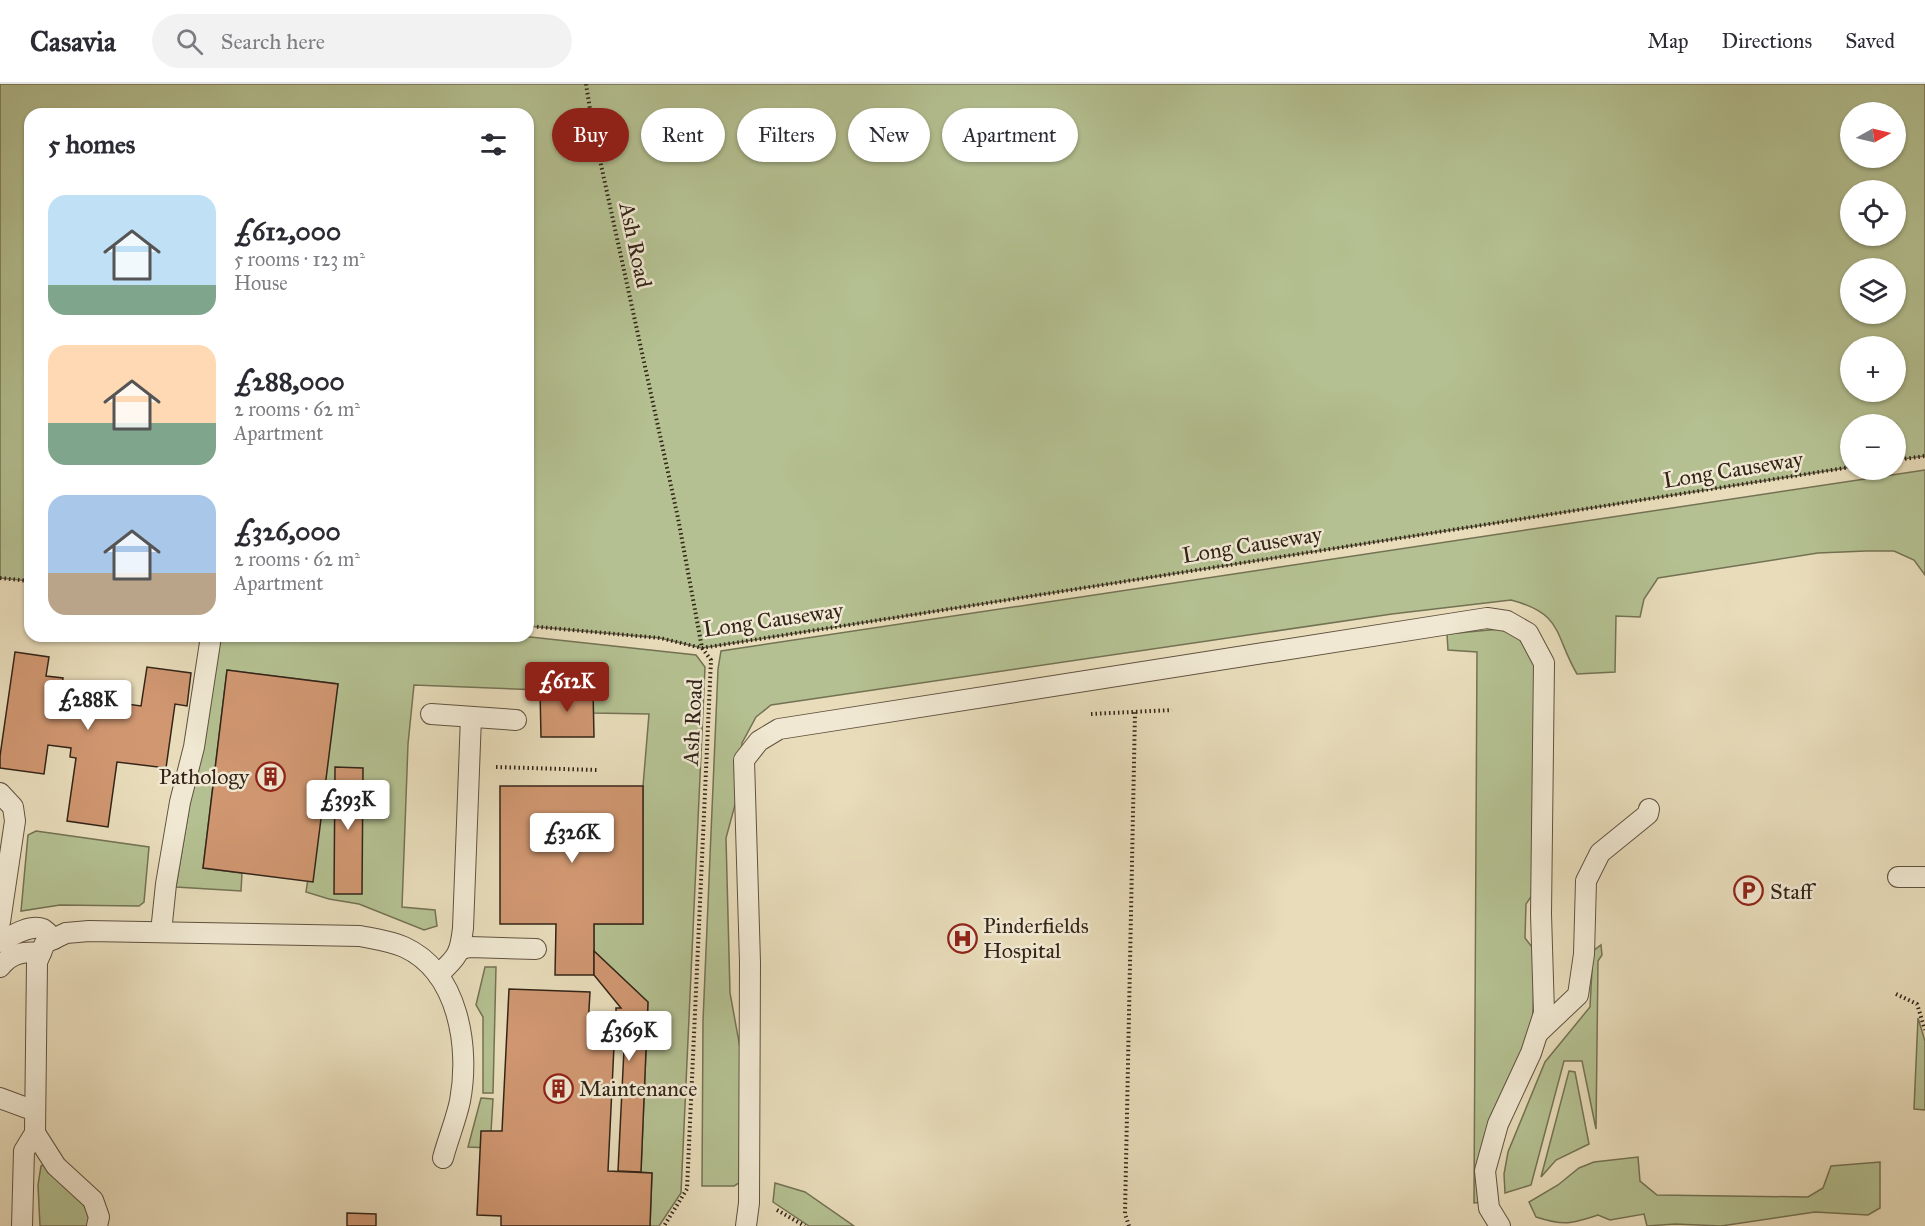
<!DOCTYPE html>
<meta charset="utf-8">
<style>
:root{--surface:#fff;--page:#f2f2f3;--text:#2b2b33;--muted:#7c7c81;--line:#e1e1e2;--accent:#8f2418}
body{margin:0;font-family:"IM FELL Great Primer",serif;background:var(--page);color:var(--text);height:100vh;display:flex;flex-direction:column;font-size:22px;white-space:nowrap}
*{box-sizing:border-box;margin:0}
p{font-size:20px;color:var(--muted)}
.icon{flex:none;width:33px;height:33px;fill:none;stroke:currentColor;stroke-width:2;stroke-linecap:round;stroke-linejoin:round}
.map{position:relative;flex:1;overflow:hidden}
.side{position:absolute;left:24px;top:24px;width:510px;height:534px;display:flex;flex-direction:column;background:var(--surface);border-radius:18px;box-shadow:0 2px 4px #0004}
.side>*{flex:none}
.top-card{position:absolute;left:552px;top:24px;width:570px;height:54px;display:flex;gap:12px}
.needle{width:39px;rotate:82deg}
.controls{position:absolute;left:1840px;top:18px;display:grid;gap:12px}
.controls a{display:grid;place-items:center;width:66px;height:66px;border-radius:50%;background:var(--surface);box-shadow:0 2px 4px #0004;font-size:30px}
.price{position:absolute;translate:-50% -51px;padding:0 14px;border-radius:6px;background:#fff;color:#222;font-size:20px;line-height:39px;filter:drop-shadow(0 2px 3px #0008)}
.price::after{content:'';position:absolute;left:50%;top:36px;width:18px;height:14px;margin-left:-9px;background:inherit;clip-path:polygon(0 0,100% 0,50% 100%)}
.price.current{background:var(--accent);color:#fff}
ul{padding:0;list-style:none}
li{display:flex;align-items:center;gap:18px;height:150px;padding:0 24px}
li span{display:grid;place-items:center;flex:none;width:168px;height:120px;border-radius:18px;color:#555}
li>.icon{margin-inline-start:auto}
span .icon{width:72px;height:72px;fill:#fffc;stroke-width:1}
li b{font-size:26px}
h2{display:flex;justify-content:space-between;align-items:center;height:72px;padding:0 24px;font-size:26px}
.tag{padding:0 21px;border-radius:27px;background:var(--surface);box-shadow:0 2px 4px #0004;font-size:21px;line-height:54px}
.tag.current{background:var(--accent);color:#fff}
header{display:flex;align-items:center;gap:36px;box-sizing:border-box;height:84px;padding:0 30px;background:var(--surface);border-bottom:2px solid var(--line)}
header strong{font-size:28px}
nav{display:flex;gap:33px;margin-inline-start:auto;font-size:21px}
.search{width:420px;height:54px;background:var(--page);display:flex;align-items:center;gap:15px;box-sizing:border-box;padding:0 21px;border-radius:33px;color:var(--muted);font-size:22px}
.map>svg:first-child{display:block}
</style>
<header>
<strong>Casavia</strong>
<div class="search"><svg class="icon" aria-label="search" viewBox="0 0 24 24"><circle cx="10" cy="10" r="6"/><path d="M15 15l6 6"/></svg>Search here</div>
<nav><a>Map</a><a>Directions</a><a>Saved</a></nav>
</header>
<div class="map">
<svg width="1925" height="1142" viewBox="0 0 1925 1142">
<rect width="100%" height="100%" fill="#e8dcba"/>
<filter id="stains"><feTurbulence type="fractalNoise" baseFrequency=".00333" numOctaves="4"/><feColorMatrix values="0 0 0 0 .2 0 0 0 0 .09 0 0 0 0 .02 0 0 0 .5 -.17"/></filter>
<radialGradient id="worn" r=".72"><stop offset=".6" stop-color="#630" stop-opacity="0"/><stop offset="1" stop-color="#630" stop-opacity=".3"/></radialGradient>
<g fill="#b4c091" stroke="#747254" stroke-width="1.5" fill-rule="evenodd">
<path d="M0 0H1925V372L1896 376V340H1851V383L702 564 660 554 528 542V30H30V497L0 494ZM1851 28H1896V74H1851ZM1851 106H1896V152H1851ZM1851 184H1896V230H1851ZM1851 262H1896V308H1851Z"/>
<path d="M1925 386V491L1914 476 1894 467H1866L1818 469 1658 494 1644 515 1640 533 1616 532 1615 588 1577 590C1554 551 1564 530 1511 516L1392 530 771 621 756 633 742 659 739 706 726 754 730 909 741 969 739 1099 734 1102H702L703 937 718 585 721 567Z"/>
<path d="M1500 545C1522 554 1532 563 1536 587L1535 807 1526 820 1525 854 1535 867 1532 957 1485 1118 1474 1119 1477 568 1448 566 1447 550Z"/>
<path d="M220 552H521L696 571 705 583 681 1109 659 1142H650L652 1089 641 1088 648 918 594 867V840H643V702L649 630 593 629V605L540 606 414 601 408 660 402 823 435 826 437 842 424 846 359 820 329 815 306 808 338 600 227 586 203 784 242 789 241 807 176 803 212 585Z"/>
<path d="M36 747 149 763 144 818 139 822 60 821 21 827 28 751Z"/>
<path d="M1601 861 1602 871 1598 877 1596 1045 1582 977H1564L1531 1101 1505 1109 1504 1090 1508 1068 1545 978 1590 923 1593 867Z"/>
<path d="M485 883H496L493 1009H483V933L476 921Z"/>
<path d="M1918 934 1925 957V1026L1914 1025Z"/>
<path d="M1569 987 1575 988 1589 1060 1556 1076 1541 1093Z"/>
<path d="M481 1014 493 1015 490 1064 468 1063Z"/>
<path d="M1638 1073 1640 1097 1657 1111 1808 1113 1823 1104 1831 1082 1880 1078V1124L1868 1131 1815 1128 1721 1142 1675 1140 1647 1142 1644 1130 1610 1136 1598 1131C1571 1140 1564 1142 1536 1133L1529 1118 1558 1101 1579 1084 1594 1078Z"/>
<path d="M46 1079C60 1094 92 1121 91 1142H40L38 1101 41 1082Z"/>
<path d="M775 1099 805 1108 854 1142H809L773 1118Z"/>
</g>
<g fill="#d09771" stroke="#332418" stroke-width="1.5">
<path d="M15 568 49 573 46 592 63 594 61 611 141 622 147 583 191 589 187 622 175 620 166 684 117 678 108 743 67 737 76 674 70 673 71 664 48 661 44 690 0 684V672Z"/>
<path d="M227 586 338 600 313 798 203 784Z"/>
<path d="M593 605 594 653H541L540 606Z"/>
<path d="M335 683 363 684 362 810H334Z"/>
<path d="M500 702H643V840H594V891H555L556 840H500Z"/>
<path d="M594 867 648 918 641 1088 618 1087 625 945 616 944V924H621L594 891Z"/>
<path d="M509 905 590 908 587 961 614 962 608 1087 652 1089 650 1142H501V1132L477 1131 481 1047H502Z"/>
<path d="M347 1129 376 1130V1142H347Z"/>
</g>
<g fill="none" stroke-linecap="round" stroke-linejoin="round">
<defs>
<g id="service">
<path d="M431 630 516 636"/>
<path d="M0 709 13 723 15 737 0 838"/>
<path d="M1898 793H1925"/>
<path d="M161 848 166 800 180 718 194 663 211 552"/>
<path d="M0 858C11 852 30 840 43 845 46 847 51 852 54 855"/>
<path d="M461 865 469 863 536 865"/>
<path d="M0 883C11 869 24 867 41 869"/>
<path d="M438 891C457 873 460 871 463 844L471 633"/>
<path d="M1539 948 1578 911 1584 870 1586 797 1600 769 1648 730 1649 725"/>
<path d="M0 1014 35 1027"/>
<path d="M22 1142 24 1067 35 1049"/>
<path d="M97 1142 99 1133 93 1116 56 1082 35 1049 37 878 45 859 66 849 89 847 360 852C375 855 390 857 404 863 459 888 470 964 460 1017 456 1036 448 1055 443 1074"/>
<path d="M746 1142 749 1119 750 878 744 676 759 657 779 645 1487 534 1507 537 1528 549 1544 579 1541 830 1544 929 1531 969 1498 1040 1485 1087 1489 1124 1500 1142"/>
</g>
</defs>
<use href="#service" stroke="#605240" stroke-width="22"/>
<g stroke="#332418" stroke-width="4" stroke-dasharray="1.5 3" stroke-linecap="butt">
<path d="M586 0 593 44 678 434 702 564 711 576 687 1105 664 1142"/>
<path d="M1896 376 1925 372"/>
<path d="M0 494 30 497"/>
<path d="M528 542 660 554 702 564 1851 383"/>
<path d="M1091 630 1172 626"/>
<path d="M496 683 597 686"/>
<path d="M1896 910 1917 920 1925 946"/>
<path d="M777 1126 805 1142"/>
<path d="M1129 1142 1125 1130 1135 628"/>
</g>
<use href="#service" stroke="#f0e8d2" stroke-width="20"/>
</g>
<defs>
<symbol id="building-ring" viewBox="-11 -11 22 22"><circle r="9.5" fill="#f0e8d2" stroke="#8f2418" stroke-width="1.5"/><path d="M-4-6H4V6H1V3H-1V6H-4ZM-2.5-4.3h1.7v1.8h-1.7ZM.8-4.3h1.7v1.8H.8ZM-2.5-1h1.7V.8h-1.7ZM.8-1h1.7V.8H.8Z" fill="#8f2418"/></symbol>
<symbol id="parking-ring" viewBox="-11 -11 22 22"><circle r="9.5" fill="#f0e8d2" stroke="#8f2418" stroke-width="1.5"/><path d="M-3.5-5.5H1a3.5 3.5 0 0 1 0 7H-1V5.5H-3.5ZM-1-3.4V-.6H.8a1.4 1.4 0 0 0 0-2.8Z" fill="#8f2418"/></symbol>
<symbol id="hospital-ring" viewBox="-11 -11 22 22"><circle r="9.5" fill="#f0e8d2" stroke="#8f2418" stroke-width="1.5"/><path d="M-5-5h3v3.5h4V-5h3V5h-3V1.5h-4V5h-3Z" fill="#8f2418"/></symbol>
</defs>
<g fill-rule="evenodd">
<use href="#building-ring" x="254" y="676" width="33" height="33"/>
<use href="#parking-ring" x="1732" y="790" width="33" height="33"/>
<use href="#hospital-ring" x="946" y="838" width="33" height="33"/>
<use href="#building-ring" x="542" y="988" width="33" height="33"/>
</g>
<g text-anchor="middle" stroke-width="5" stroke-linejoin="round" paint-order="stroke">
<g font-size="22" fill="#332418" stroke="#f0e8d2">
<text transform="translate(636 161) rotate(78)" y="8">Ash Road</text>
<text transform="translate(1733 385) rotate(-9)" y="8">Long Causeway</text>
<text transform="translate(1252 460) rotate(-9)" y="8">Long Causeway</text>
<text transform="translate(773 535) rotate(-8)" y="8">Long Causeway</text>
<text transform="translate(692 638) rotate(-87)" y="8">Ash Road</text>
</g>
<g font-size="22" fill="#332418" stroke="#f0e8d2" text-anchor="start">
<text x="249" y="700" text-anchor="end">Pathology</text>
<text x="1770" y="815">Staff</text>
<text x="983" y="849">Pinderfields<tspan x="983" dy="25">Hospital</tspan></text>
<text x="579" y="1012">Maintenance</text>
</g>
</g>
<rect width="100%" height="100%" filter="url(#stains)"/>
<rect width="100%" height="100%" fill="url(#worn)"/>
</svg>
<div class="controls">
<a><svg class="needle" viewBox="-14 -14 28 28"><path d="M0-13l5 13h-10z" fill="#e53935"/><path d="M0 13l5-13h-10z" fill="#7c7c81"/></svg></a>
<a><svg class="icon" aria-label="locate" viewBox="0 0 24 24"><circle cx="12" cy="12" r="6"/><path d="M12 2v4M12 18v4M2 12h4M18 12h4"/></svg></a>
<a><svg class="icon" aria-label="layers" viewBox="0 0 24 24"><path d="M12 4l9 5-9 5-9-5zM3 14l9 5 9-5"/></svg></a>
<a>+</a>
<a>−</a>
</div>
<b class="price current" style="left:567px;top:629px">£612K</b>
<b class="price" style="left:88px;top:647px">£288K</b>
<b class="price" style="left:348px;top:747px">£393K</b>
<b class="price" style="left:572px;top:780px">£326K</b>
<b class="price" style="left:629px;top:978px">£369K</b>
<div class="top-card">
<a class="tag current">Buy</a>
<a class="tag">Rent</a>
<a class="tag">Filters</a>
<a class="tag">New</a>
<a class="tag">Apartment</a>
</div>
<section class="side">
<h2>5 homes<svg class="icon" aria-label="filters" viewBox="0 0 24 24"><path d="M4 7h16M4 17h16"/><circle cx="9" cy="7" r="2"/><circle cx="15" cy="17" r="2"/></svg></h2>
<ul>
<li><span style="background:linear-gradient(#bfe0f5 75%,#7fa58c 0)"><svg class="icon" aria-label="home" viewBox="0 0 24 24"><path d="M3 11l9-7 9 7M6 9v11h12V9"/></svg></span><div><b>£612,000</b><p>5 rooms · 123 m²</p><p>House</p></div></li>
<li><span style="background:linear-gradient(#ffd9b3 65%,#7fa58c 0)"><svg class="icon" aria-label="home" viewBox="0 0 24 24"><path d="M3 11l9-7 9 7M6 9v11h12V9"/></svg></span><div><b>£288,000</b><p>2 rooms · 62 m²</p><p>Apartment</p></div></li>
<li><span style="background:linear-gradient(#a9c7e8 65%,#b9a48a 0)"><svg class="icon" aria-label="home" viewBox="0 0 24 24"><path d="M3 11l9-7 9 7M6 9v11h12V9"/></svg></span><div><b>£326,000</b><p>2 rooms · 62 m²</p><p>Apartment</p></div></li>
</ul>
</section>
</div>
